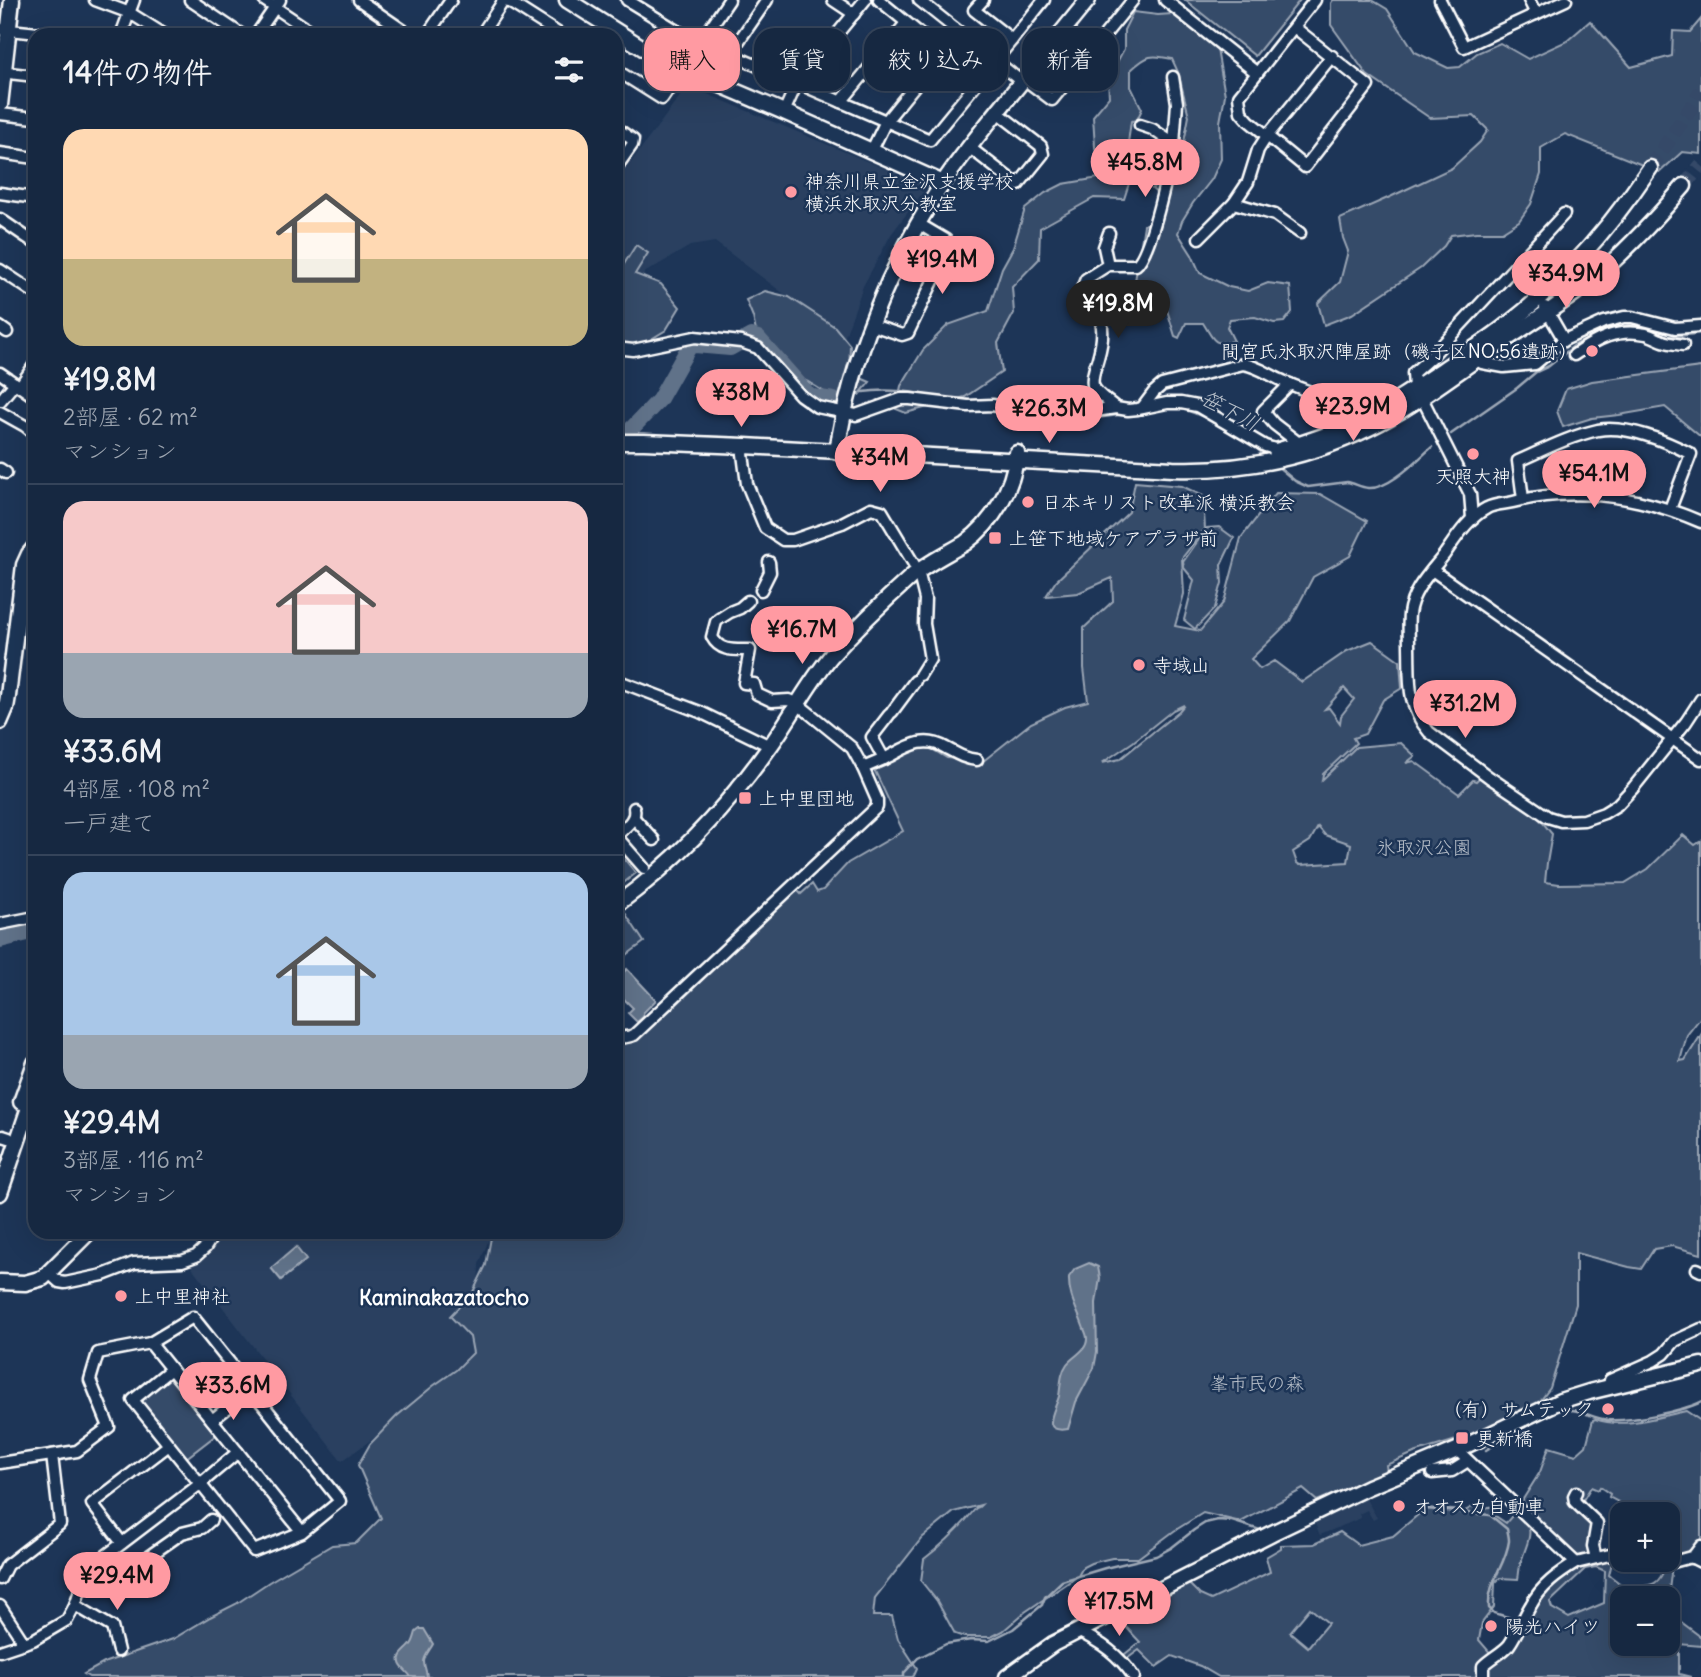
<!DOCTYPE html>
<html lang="ja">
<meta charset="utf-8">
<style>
:root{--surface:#162841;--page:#1f3048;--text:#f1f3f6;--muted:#9ea6b1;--line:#35445a;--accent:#ff9aa2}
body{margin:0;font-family:Delius,"Klee One",sans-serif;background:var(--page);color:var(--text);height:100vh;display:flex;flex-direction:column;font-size:26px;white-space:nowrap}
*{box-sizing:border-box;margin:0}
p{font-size:23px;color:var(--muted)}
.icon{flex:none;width:38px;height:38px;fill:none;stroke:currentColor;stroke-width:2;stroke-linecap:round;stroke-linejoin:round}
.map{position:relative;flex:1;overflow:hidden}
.details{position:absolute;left:28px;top:28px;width:595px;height:1211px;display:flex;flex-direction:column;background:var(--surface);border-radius:21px;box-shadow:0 7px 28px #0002,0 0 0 2px var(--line)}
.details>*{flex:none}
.top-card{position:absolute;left:644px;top:28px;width:665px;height:63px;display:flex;gap:14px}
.controls{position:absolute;left:1610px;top:1502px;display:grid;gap:14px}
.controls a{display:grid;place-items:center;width:70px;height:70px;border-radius:14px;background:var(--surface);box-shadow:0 7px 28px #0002,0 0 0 2px var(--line);font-size:35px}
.price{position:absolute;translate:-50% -60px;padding:0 16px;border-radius:24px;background:var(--accent);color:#111;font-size:23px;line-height:46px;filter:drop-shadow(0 2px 4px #0008)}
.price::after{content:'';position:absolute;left:50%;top:42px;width:21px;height:16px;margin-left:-10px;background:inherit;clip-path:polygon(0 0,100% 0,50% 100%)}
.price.active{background:#222;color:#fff}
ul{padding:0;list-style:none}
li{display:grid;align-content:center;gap:14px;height:371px;padding:0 35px}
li+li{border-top:2px solid var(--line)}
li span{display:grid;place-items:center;height:217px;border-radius:21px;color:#555}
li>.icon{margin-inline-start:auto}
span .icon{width:126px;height:126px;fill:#fffc;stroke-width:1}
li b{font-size:30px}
h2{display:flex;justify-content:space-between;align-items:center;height:84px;padding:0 35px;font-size:30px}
.tag{padding:0 24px;border-radius:21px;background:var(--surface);box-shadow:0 7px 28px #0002,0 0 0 2px var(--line);font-size:24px;line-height:63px}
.tag.active{background:var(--accent);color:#111}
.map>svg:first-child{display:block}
</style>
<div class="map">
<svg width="1701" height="1677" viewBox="0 0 1701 1677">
<rect width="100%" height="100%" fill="#1d3557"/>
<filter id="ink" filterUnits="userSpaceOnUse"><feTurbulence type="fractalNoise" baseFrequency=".0143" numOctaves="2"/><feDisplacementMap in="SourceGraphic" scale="14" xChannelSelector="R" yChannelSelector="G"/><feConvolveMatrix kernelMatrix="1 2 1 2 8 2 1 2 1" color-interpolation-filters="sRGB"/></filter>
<g filter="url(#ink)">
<g fill="#2a4161">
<path d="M693 88 921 184 924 191 892 233 863 286 844 339 715 242 690 246 644 273 642 292 616 287V182L684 91Z"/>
<path d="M226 1232H492L479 1264 475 1364 342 1461 190 1265 209 1256 223 1233Z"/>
<path d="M1363 1494 1377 1518 1373 1520 1367 1510 1359 1514 1361 1518 1320 1535 1312 1517Z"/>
</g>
<g fill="#364b69" stroke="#9aa5b4" stroke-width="2" fill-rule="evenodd">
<path d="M1185 0H1300L1255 56Z"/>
<path d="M1333 0H1372L1387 9 1415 52 1448 68 1460 67 1477 53 1500 43 1528 59 1567 41 1590 21 1631 67 1672 56 1673 31 1690 32 1701 19V154L1682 152 1660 172 1565 134 1541 148V174L1531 204 1519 221 1502 232H1476L1451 235 1444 246 1421 268 1352 314 1324 325 1318 303 1340 282 1348 251 1343 238 1340 219 1390 197 1452 168 1480 142 1488 130 1474 116 1430 118 1367 75 1331 25V3Z"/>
<path d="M1133 12 1158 15 1172 14 1217 49 1225 95 1220 122 1221 159 1212 179 1193 203 1182 221 1178 233 1192 255 1200 273 1229 287 1248 291 1268 283 1290 286 1292 312 1284 322 1274 323 1255 317 1230 319 1227 327 1234 341C1212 346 1214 340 1203 323H1186L1179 338 1175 336 1167 310 1142 302 1135 281 1144 225 1162 218 1166 201 1152 189 1182 153 1189 116 1178 72 1172 59C1151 54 1147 55 1131 70V87L1142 109 1137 120 1131 121 1127 150 1134 168 1124 199 1094 198 1040 228 1039 259 1012 287 1014 313 998 343 1002 372 965 397 906 413 896 409 901 386 923 350 948 325 988 311 1002 268 1013 248 1025 209 1045 193 1063 184 1099 178 1095 147 1093 116 1109 97 1108 79 1124 49V30Z"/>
<path d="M636 245 648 253 635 274 661 284 680 307 666 330 638 347 616 343V272H619Z"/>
<path d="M765 291 789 297 835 327 850 345 849 373 870 382 859 395 831 396 808 382 777 368 758 341 753 317 746 300Z"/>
<path d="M1701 367V437L1665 407 1619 415 1592 418 1563 427 1557 411 1566 389 1592 381Z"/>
<path d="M1135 482 1182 486 1203 496 1205 529 1182 558 1184 594 1175 626 1200 631 1224 602 1241 538 1276 493 1320 494 1367 521 1350 556 1313 577 1290 621 1251 659 1260 669 1274 661 1302 682 1347 651 1372 641 1400 661 1402 688 1383 700 1365 734 1353 738 1356 743 1323 774 1322 780 1356 747 1401 743 1415 756 1406 763 1414 761 1459 794 1473 780 1476 781 1480 777C1498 791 1520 801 1537 817 1543 822 1547 828 1552 834L1547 863 1545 882 1559 884 1625 883 1648 869 1683 835 1695 845 1701 841V1017L1687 1035 1680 1061 1685 1060 1701 1035V1254L1672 1246 1654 1249 1641 1269 1629 1267 1576 1253V1304L1550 1388 1534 1409 1463 1438 1414 1453 1386 1465 1387 1472 1317 1501 1303 1489 1241 1522 1203 1513 1174 1531 1138 1558H1112L1091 1563 1083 1567 1078 1576 1025 1612 1003 1631 991 1637H964L955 1634 937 1601 921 1581 924 1559C944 1544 960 1528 976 1508L979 1507 981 1505 954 1512 922 1538 875 1598 873 1616H892L898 1639 917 1668 913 1677H89L84 1674 106 1662 173 1639 210 1617 236 1604 269 1582 332 1545 356 1543 381 1518 358 1465 370 1444 397 1416 433 1386 456 1370 473 1353 470 1337 450 1316 473 1292 486 1265 492 1232H616V1040L635 1036 674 1007 796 889 801 894 812 884 817 892 823 890 848 863 903 831 873 767 925 745 947 758 982 762 1031 723 1065 707 1088 701 1084 668V628L1113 601 1112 578 1078 593 1046 596 1056 581 1129 512ZM1344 688 1354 699 1341 716 1340 723 1329 708 1325 709ZM1184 705 1179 711 1120 759 1102 763 1133 742 1173 710ZM1318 827 1325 835 1351 844 1348 862 1300 865 1297 863 1293 852 1310 841Z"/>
<path d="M1219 527 1234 538 1221 565 1222 583 1215 608 1195 629 1184 620 1194 580 1184 568 1183 562 1207 528Z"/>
<path d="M616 849 636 873 616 889Z"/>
<path d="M616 899 644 942 616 963Z"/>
<path d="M169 1375 216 1435 185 1459 137 1402Z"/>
<path d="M1686 1411 1701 1421V1542L1689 1555 1668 1556V1514H1622V1516L1614 1510 1618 1502 1609 1497 1610 1494 1600 1487 1598 1490 1591 1487 1583 1500 1588 1508 1598 1517 1592 1529V1556L1578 1561 1532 1514 1520 1504 1540 1472 1549 1447 1576 1455 1586 1446 1593 1420 1595 1419C1625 1429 1657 1417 1686 1411Z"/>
<path d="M1474 1506 1484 1508 1495 1506 1494 1515 1506 1523 1517 1510C1537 1534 1529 1535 1521 1562 1519 1568 1519 1574 1518 1579L1500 1578 1495 1583 1494 1607 1482 1623 1479 1640 1493 1656 1481 1677H1219L1200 1666 1172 1656 1156 1667 1139 1650 1124 1661 1120 1658 1140 1642 1124 1625 1126 1622 1120 1615 1187 1582 1200 1595 1211 1600 1270 1572 1266 1557 1281 1548V1545L1314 1544 1340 1532 1358 1545 1393 1536 1426 1508 1465 1511ZM1310 1608 1328 1623 1308 1647 1290 1632Z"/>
<path d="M1613 1558 1609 1575 1626 1588C1650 1585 1658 1589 1666 1565H1672L1668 1599 1622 1598V1643H1668V1614L1673 1616 1701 1637V1646L1679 1644V1674L1691 1677H1485L1486 1667 1545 1589 1578 1566ZM1596 1567 1605 1571 1604 1603 1569 1618 1552 1608 1550 1602 1585 1569Z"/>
</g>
<g fill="#617289" stroke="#a0aab8" stroke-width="2">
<path d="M627 969 656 1000 643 1013 644 1016 637 1022 628 1013 633 1008 616 991V979Z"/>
<path d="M296 1247 306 1260 281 1280 271 1268Z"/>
<path d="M1089 1263 1098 1267 1100 1278 1096 1303 1097 1352 1094 1368 1076 1402 1068 1429C1038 1434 1056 1409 1059 1396 1061 1385 1060 1374 1067 1364 1073 1356 1087 1351 1087 1339 1087 1336 1085 1331 1084 1329 1078 1311 1068 1296 1069 1277L1075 1269Z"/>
<path d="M420 1629H424L433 1644C430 1650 424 1656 424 1662 424 1667 427 1672 427 1677H411C408 1672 401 1668 400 1663 397 1654 408 1650 412 1643 414 1640 415 1635 416 1632Z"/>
</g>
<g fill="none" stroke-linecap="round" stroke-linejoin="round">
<g stroke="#a0aab8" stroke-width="2.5">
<path d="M863 392C889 388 914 392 940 398"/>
<path d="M1177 408C1202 412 1246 439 1266 456"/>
<path d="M990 409 1002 416 1022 424 1037 426 1118 415 1143 414 1157 410"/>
<path d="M1451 434 1517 388 1536 372 1549 366 1575 345 1608 329 1629 325 1645 328 1667 336H1678L1701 333"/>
<path d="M1276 465 1295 481 1308 487 1347 482C1354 483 1360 487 1368 488 1389 490 1417 460 1432 447"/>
<path d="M1555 1411C1578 1406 1587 1417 1608 1420 1629 1422 1682 1411 1701 1402"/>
<path d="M1486 1450 1542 1417"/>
<path d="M1426 1509 1490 1515 1507 1529C1508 1533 1509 1537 1509 1541 1506 1565 1487 1583 1489 1608L1494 1613 1518 1620"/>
<path d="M904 1677V1673L918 1658 946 1644 971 1640 989 1641 1013 1629 1042 1605 1045 1597 1062 1581 1105 1568 1156 1556 1171 1548 1194 1530 1205 1523 1218 1520 1232 1521 1263 1531"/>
</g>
<g stroke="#617289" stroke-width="16">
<path d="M616 445 659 400 689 347 695 345 730 348 751 336 758 338 806 392 813 397 834 400"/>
<path d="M0 940 35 931"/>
</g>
<g stroke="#344968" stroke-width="14" stroke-dasharray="14 7" stroke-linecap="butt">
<path d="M1650 168 1695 102 1701 90"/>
<path d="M1684 186 1701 165"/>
</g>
<defs>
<g id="street">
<path d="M95 0 130 13 165 35"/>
<path d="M190 0 242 35"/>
<path d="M264 0 316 35"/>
<path d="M359 0 410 35"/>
<path d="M506 0 561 35"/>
<path d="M627 0 699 44"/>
<path d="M767 0 734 48 732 55 930 140 1012 40"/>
<path d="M833 0 854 14"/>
<path d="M879 0 978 81"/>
<path d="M919 0 1022 82"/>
<path d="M983 0 974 10 1012 40 1044 0"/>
<path d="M1165 0 1257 73"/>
<path d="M1440 0 1464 47 1566 0"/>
<path d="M1529 0 1536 14"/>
<path d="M1294 27 1368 86 1305 167 1249 121 1241 112 1239 96 1315 0"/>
<path d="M0 29 57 35"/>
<path d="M121 35 134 0"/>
<path d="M256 35 280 0"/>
<path d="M427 35 451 0"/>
<path d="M481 35 504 0"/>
<path d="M616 70 662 99 729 0"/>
<path d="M0 72 35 76"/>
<path d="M1173 77 1177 103 1174 144"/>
<path d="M1024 79 1052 100 1133 0"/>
<path d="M841 102 906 23"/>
<path d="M784 112 797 83 865 0"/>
<path d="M0 114 35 118"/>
<path d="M616 128 633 140 632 145 616 168"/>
<path d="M969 147 1018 185 1043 154 1041 146 997 112"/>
<path d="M871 152 886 121 942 52"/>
<path d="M0 153 35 158"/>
<path d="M0 193 35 198"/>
<path d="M1234 203 1248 182 1258 150 1267 136 1332 56"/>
<path d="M0 219 35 243"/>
<path d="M1199 238 1234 203 1275 215 1300 233"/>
<path d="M1108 265 1104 247 1109 233"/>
<path d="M0 270 35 293"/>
<path d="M1545 307 1564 340"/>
<path d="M872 325 902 335 908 333 949 248 946 240 919 224"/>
<path d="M0 327 7 332"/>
<path d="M616 348 633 350 695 337 741 342 758 348 800 395 817 407 856 415 901 399H910L968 406 993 405 1025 415 1034 416 1067 415 1116 408 1128 410 1138 409 1167 403H1181L1197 406 1265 446 1278 450"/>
<path d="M1574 355C1597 339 1617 328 1646 334 1653 336 1659 340 1666 342 1672 344 1678 344 1683 345"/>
<path d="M1473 357 1482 363 1504 367 1535 364 1564 340 1604 322 1624 317H1632L1675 328 1701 326"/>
<path d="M0 373 35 397"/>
<path d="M1290 384 1263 411 1274 424 1300 444"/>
<path d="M20 386 35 364"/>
<path d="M0 401 15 383"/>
<path d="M1116 408C1109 401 1095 394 1093 385 1091 376 1096 366 1098 358 1108 324 1100 314 1083 286L1086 279 1108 265H1136C1151 254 1169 166 1174 144L1152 129 1140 125"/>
<path d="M1142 408 1154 392 1162 385 1243 364C1258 366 1269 375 1283 381 1307 392 1344 402 1362 420"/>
<path d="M0 412 25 426 35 434"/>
<path d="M745 446 743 454 747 484 765 528 783 540H793L842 523 871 508 882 511 918 571 925 599 924 624 930 659 920 675"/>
<path d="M0 469 6 473"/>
<path d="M1523 499 1518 461C1543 450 1570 436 1598 430 1627 425 1666 441 1691 454L1670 509"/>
<path d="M1472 518 1470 494 1425 404 1414 388 1413 373 1430 358 1564 214"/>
<path d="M1701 522C1641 496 1577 486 1513 502 1505 504 1494 504 1487 508 1468 518 1456 538 1444 555 1430 573 1412 590 1409 614 1408 624 1409 636 1409 646 1410 680 1406 705 1429 732L1489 777 1548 817 1561 821 1584 820 1604 813 1617 805 1633 788 1686 722 1701 699"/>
<path d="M1432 570 1701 759"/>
<path d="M761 590 770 572 769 562"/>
<path d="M616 680 700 712 770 746"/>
<path d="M892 712 915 681"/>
<path d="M884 759C906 748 923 734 946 748 957 754 965 759 977 760"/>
<path d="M863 768 884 759 872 737 889 715"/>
<path d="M634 818 654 840"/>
<path d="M616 836 644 868"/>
<path d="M616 836C624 828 637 820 634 808"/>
<path d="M0 924 35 917"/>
<path d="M616 1035C622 1039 628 1037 634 1035L877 807V800L863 768 852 748 798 704 789 700 772 701 757 694 754 684 744 683 750 650C735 650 720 652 712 637L716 622 719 619 730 612 740 608 748 601"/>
<path d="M0 1137 3 1136 9 1138"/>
<path d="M1697 1269 1701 1271"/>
<path d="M49 1273 59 1282 65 1283 103 1275 134 1263 182 1261 196 1256 205 1248 215 1232"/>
<path d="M171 1369 133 1400 254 1551 302 1532 340 1501 193 1317 150 1343C201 1406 251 1469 302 1532"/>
<path d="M1609 1388 1610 1380 1653 1361 1664 1354 1675 1341 1701 1329"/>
<path d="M212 1420 252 1389"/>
<path d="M1457 1450 1576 1563 1622 1552"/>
<path d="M0 1463 77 1451 109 1427 90 1380 98 1353 150 1343"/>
<path d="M1432 1473 1452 1471 1468 1461"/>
<path d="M1576 1492 1574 1496 1575 1502 1597 1523 1593 1546 1596 1558"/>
<path d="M122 1543 92 1504 169 1445"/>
<path d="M1692 1558 1701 1546"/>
<path d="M1664 1559 1673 1562 1691 1557 1701 1562"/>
<path d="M0 1579 7 1565 60 1524 52 1455"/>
<path d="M83 1584 104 1580 125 1573 182 1533 202 1528 211 1520"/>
<path d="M75 1605 112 1627 118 1651"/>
<path d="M0 1606 24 1643"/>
<path d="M1077 1631C1101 1642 1119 1655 1134 1677"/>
<path d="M0 1651 33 1640 67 1620 75 1605 87 1570 200 1484 238 1452"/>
<path d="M1483 1677V1666C1491 1658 1502 1653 1509 1645 1518 1632 1523 1618 1531 1605 1541 1586 1558 1574 1576 1563"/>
</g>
<g id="secondary">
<path d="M567 0 643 48 683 69 784 112 943 183"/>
<path d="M0 105 12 0"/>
<path d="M616 442H644L745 446 1173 469C1241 471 1308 458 1369 428 1407 410 1442 383 1477 359 1513 334 1552 311 1587 284 1623 255 1654 221 1684 186"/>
<path d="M1276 451C1305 443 1334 433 1361 420 1390 406 1416 387 1442 370 1464 355 1487 341 1508 324 1564 281 1611 226 1650 168"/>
<path d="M837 452C850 360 892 260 943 183 961 156 981 132 1001 107 1030 71 1059 36 1088 0"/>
<path d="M0 722 6 708 8 696 24 565 29 554 35 547"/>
<path d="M616 905C675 862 726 808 768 749 790 719 807 685 831 656 856 628 883 602 911 577 927 563 947 554 965 543 994 522 1013 488 1017 453"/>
<path d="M21 1102 35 1063"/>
<path d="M0 1193 35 1090"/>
<path d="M0 1282 25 1283 43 1278 89 1232"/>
<path d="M1007 1677 1053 1644 1272 1533 1368 1487 1457 1450 1560 1401 1589 1392 1701 1365"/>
</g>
</defs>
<use href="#street" stroke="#fff" stroke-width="15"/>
<use href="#secondary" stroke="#fff" stroke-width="19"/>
<use href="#street" stroke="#1d3557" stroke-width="10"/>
<use href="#secondary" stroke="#1d3557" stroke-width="14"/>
</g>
</g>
<g fill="#ff9aa2" stroke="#1d3557" stroke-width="2.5">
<circle cx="791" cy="192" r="7"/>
<circle cx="1592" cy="351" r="7"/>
<circle cx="1473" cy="454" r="7"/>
<circle cx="1028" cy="502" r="7"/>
<rect x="988" y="531" width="14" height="14" rx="3.5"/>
<circle cx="1139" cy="665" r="7"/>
<rect x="738" y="791" width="14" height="14" rx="3.5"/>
<circle cx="121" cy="1296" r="7"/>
<circle cx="1608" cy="1409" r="7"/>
<rect x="1455" y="1431" width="14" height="14" rx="3.5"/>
<circle cx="1399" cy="1506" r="7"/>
<circle cx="1491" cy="1626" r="7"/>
</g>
<g text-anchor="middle" stroke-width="5" stroke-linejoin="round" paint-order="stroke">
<g font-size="19" fill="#fff" stroke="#1d3557" text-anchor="start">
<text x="805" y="188">神奈川県立金沢支援学校<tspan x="805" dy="22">横浜氷取沢分教室</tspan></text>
<text x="1578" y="358" text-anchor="end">間宮氏氷取沢陣屋跡（磯子区NO.56遺跡）</text>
<text x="1473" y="483" text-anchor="middle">天照大神</text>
<text x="1042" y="509">日本キリスト改革派 横浜教会</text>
<text x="1009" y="545">上笹下地域ケアプラザ前</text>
<text x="1153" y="672">寺域山</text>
<text x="759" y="805">上中里団地</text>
<text x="135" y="1303">上中里神社</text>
<text x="1594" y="1416" text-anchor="end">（有）サムテック</text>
<text x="1476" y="1445">更新橋</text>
<text x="1413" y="1513">オオスカ自動車</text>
<text x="1505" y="1633">陽光ハイツ</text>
</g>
<g font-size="19" fill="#b9c0ca" stroke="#1d3557">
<text x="1424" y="854">氷取沢公園</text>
<text x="1257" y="1390">峯市民の森</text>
</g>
<g font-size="21" font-style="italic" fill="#b8c0ca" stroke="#1d3557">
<text transform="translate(1230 411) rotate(28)" y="7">笹下川</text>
</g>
<g font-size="21" font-weight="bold" fill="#fff" stroke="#1d3557">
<text x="444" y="1305">Kaminakazatocho</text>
</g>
</g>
</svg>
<div class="controls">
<a>+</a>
<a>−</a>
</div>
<b class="price" style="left:1145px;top:199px">¥45.8M</b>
<b class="price" style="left:942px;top:296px">¥19.4M</b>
<b class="price" style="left:1566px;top:310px">¥34.9M</b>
<b class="price active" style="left:1118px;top:340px">¥19.8M</b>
<b class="price" style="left:741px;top:429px">¥38M</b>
<b class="price" style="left:1353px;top:443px">¥23.9M</b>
<b class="price" style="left:1049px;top:445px">¥26.3M</b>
<b class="price" style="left:880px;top:494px">¥34M</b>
<b class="price" style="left:1594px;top:510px">¥54.1M</b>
<b class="price" style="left:802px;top:666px">¥16.7M</b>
<b class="price" style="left:1465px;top:740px">¥31.2M</b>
<b class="price" style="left:233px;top:1422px">¥33.6M</b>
<b class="price" style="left:117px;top:1612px">¥29.4M</b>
<b class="price" style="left:1119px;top:1638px">¥17.5M</b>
<div class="top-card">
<a class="tag active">購入</a>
<a class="tag">賃貸</a>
<a class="tag">絞り込み</a>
<a class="tag">新着</a>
</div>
<section class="details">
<h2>14件の物件<svg class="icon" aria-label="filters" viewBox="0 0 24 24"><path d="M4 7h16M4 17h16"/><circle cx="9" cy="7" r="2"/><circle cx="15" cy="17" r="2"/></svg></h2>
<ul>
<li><span style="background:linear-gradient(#ffd9b3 60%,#c2b280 0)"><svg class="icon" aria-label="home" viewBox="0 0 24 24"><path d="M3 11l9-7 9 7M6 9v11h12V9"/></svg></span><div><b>¥19.8M</b><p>2部屋 · 62 m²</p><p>マンション</p></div></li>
<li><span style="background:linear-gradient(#f6c9c9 70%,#9aa5b1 0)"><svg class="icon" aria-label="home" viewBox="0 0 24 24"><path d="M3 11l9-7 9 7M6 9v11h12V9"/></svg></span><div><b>¥33.6M</b><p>4部屋 · 108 m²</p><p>一戸建て</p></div></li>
<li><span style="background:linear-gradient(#a9c7e8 75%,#9aa5b1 0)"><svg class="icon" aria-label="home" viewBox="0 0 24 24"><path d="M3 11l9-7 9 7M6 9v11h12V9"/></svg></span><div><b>¥29.4M</b><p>3部屋 · 116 m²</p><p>マンション</p></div></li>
</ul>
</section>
</div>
